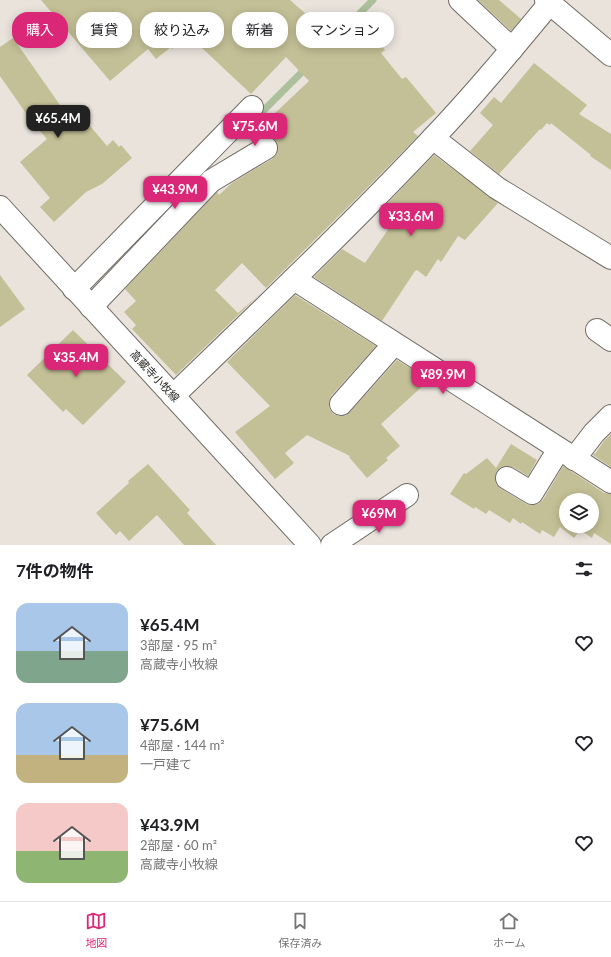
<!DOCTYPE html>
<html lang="ja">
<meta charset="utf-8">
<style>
:root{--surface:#fff;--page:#f2f2f2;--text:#202124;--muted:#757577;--line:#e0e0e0;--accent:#db2777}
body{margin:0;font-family:Lato,"Noto Sans JP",sans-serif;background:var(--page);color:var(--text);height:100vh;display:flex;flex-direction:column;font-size:15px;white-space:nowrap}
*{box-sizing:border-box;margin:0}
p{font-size:13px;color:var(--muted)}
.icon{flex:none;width:22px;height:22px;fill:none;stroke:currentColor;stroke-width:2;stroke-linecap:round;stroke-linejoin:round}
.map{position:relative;height:545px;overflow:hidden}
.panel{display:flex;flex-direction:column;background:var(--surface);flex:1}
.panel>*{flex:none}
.guide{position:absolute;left:12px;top:12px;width:400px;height:36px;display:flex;gap:8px}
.buttons{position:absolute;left:559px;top:493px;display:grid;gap:8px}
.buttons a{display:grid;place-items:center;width:40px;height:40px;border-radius:50%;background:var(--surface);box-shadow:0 2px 10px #0003;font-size:20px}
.price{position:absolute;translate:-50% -34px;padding:0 9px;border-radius:8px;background:var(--accent);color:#fff;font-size:13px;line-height:26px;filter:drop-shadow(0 1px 2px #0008)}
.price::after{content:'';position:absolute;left:50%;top:24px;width:12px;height:9px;margin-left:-6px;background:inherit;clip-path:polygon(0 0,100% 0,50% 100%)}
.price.current{background:#222;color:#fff}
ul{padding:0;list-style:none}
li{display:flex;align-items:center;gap:12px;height:100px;padding:0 16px}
li span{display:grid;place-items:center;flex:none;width:112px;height:80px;border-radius:12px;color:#555}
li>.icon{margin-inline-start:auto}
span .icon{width:48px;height:48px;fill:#fffc;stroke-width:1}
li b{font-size:17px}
h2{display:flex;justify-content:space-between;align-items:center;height:48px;padding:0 16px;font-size:17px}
.chip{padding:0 14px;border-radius:16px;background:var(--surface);box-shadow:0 2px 10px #0003;font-size:14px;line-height:36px}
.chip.current{background:var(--accent);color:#fff}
.dock{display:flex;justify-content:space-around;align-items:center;height:56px;border-top:1px solid var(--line);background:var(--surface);font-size:11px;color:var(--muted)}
.dock a{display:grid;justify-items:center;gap:2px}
.dock .current{color:var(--accent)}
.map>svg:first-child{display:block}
</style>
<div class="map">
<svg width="611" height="545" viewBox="0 0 611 545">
<rect width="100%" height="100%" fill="#e9e3dc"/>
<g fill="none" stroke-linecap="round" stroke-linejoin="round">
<g stroke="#acc09c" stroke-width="7">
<path d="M328 45 373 0"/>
<path d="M255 119 307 67"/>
</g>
</g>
<g fill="#c3bf96" fill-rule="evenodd">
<path d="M41 0H290L342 46 365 25 385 50 381 53 402 79 406 77 436 113 413 132 418 136 360 195 266 288 242 263 215 290 238 313 260 294 176 375 132 329 136 325 124 312 136 301 125 289 217 192 219 195 232 183 272 159 277 154 278 147 276 141 272 137 266 136 260 137 255 132 309 81 286 57 251 94 202 48 196 36 190 40 187 37 172 49 171 47 156 59 148 49 110 81Z"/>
<path d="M478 0H499L521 19 511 31Z"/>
<path d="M13 38 67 115 70 112 76 117 80 114 107 146 113 140 119 147 121 145 132 158 102 184 86 192 54 222 40 207 50 198 20 162 47 139 32 122 0 76V47Z"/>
<path d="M534 63 587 105 579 114 611 134V170L590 156 591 155 551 123 550 125 547 123 541 130 540 129 499 174 470 151 493 125 480 113 494 97 501 103Z"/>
<path d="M434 155 498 203 465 240 458 236 441 262 438 259 426 277 417 270 415 271 382 321 314 277 342 249 365 263 394 221 379 212Z"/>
<path d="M0 275 25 309 0 327Z"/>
<path d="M295 295 376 346 331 396 329 402V408L333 414 339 416H345L350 412 397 360 428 379 426 381 427 382 381 424 400 446 386 458 388 460 367 478 349 457 350 456 307 435 285 453 294 463 275 479 235 432 270 406 227 362Z"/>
<path d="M73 330 126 382 83 425 66 409 63 412 27 375Z"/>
<path d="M611 434V467L593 455 594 453 595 454 604 441Z"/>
<path d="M511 444 537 460 528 476 513 467 507 466 501 467 497 471 495 477 496 484 500 488 526 504 531 505 538 504 543 500 563 466 604 493 611 494V544L594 533 592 538 580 530 574 538 560 527 554 537 542 530 540 534 522 522 521 524 513 518 510 523 489 510 486 514 475 507 474 509 450 494 464 473 466 474 487 458 496 468ZM566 500H592V526H566Z"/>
<path d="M148 464 190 510 187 513 216 545H184L157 515 129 541 120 531 116 535 96 513 129 483 128 481Z"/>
</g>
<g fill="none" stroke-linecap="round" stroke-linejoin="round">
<defs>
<g id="minor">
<path d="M460 0 512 49"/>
<path d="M546 0 611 55"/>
<path d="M433 138 497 188 611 258"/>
<path d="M294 279 611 482"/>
<path d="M74 289 252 107"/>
<path d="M91 307 211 181 266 148"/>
<path d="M597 330 611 340"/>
<path d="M173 396C261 311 349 227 433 138 474 95 512 49 550 3"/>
<path d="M341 404 394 344"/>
<path d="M574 459 594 433 611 416"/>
<path d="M507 478 532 493 559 449"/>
<path d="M332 545 407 495"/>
</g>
<path id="secondary" d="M0 207 310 545"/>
</defs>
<use href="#minor" stroke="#706b64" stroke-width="24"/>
<use href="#secondary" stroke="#706b64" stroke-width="24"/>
<use href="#minor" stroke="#fff" stroke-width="22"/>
<use href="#secondary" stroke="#fff" stroke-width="22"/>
</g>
<g text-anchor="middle" stroke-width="4" stroke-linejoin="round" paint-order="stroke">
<g font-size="11" fill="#1f1d1b" stroke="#fff">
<text transform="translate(155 376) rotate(47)" y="4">高蔵寺小牧線</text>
</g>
</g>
</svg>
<div class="buttons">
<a><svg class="icon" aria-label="layers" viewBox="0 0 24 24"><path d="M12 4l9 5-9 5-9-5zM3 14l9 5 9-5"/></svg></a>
</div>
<b class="price current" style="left:58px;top:139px">¥65.4M</b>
<b class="price" style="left:255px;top:147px">¥75.6M</b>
<b class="price" style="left:175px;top:210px">¥43.9M</b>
<b class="price" style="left:411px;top:237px">¥33.6M</b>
<b class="price" style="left:76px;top:378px">¥35.4M</b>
<b class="price" style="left:443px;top:395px">¥89.9M</b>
<b class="price" style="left:379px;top:534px">¥69M</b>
<div class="guide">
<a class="chip current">購入</a>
<a class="chip">賃貸</a>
<a class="chip">絞り込み</a>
<a class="chip">新着</a>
<a class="chip">マンション</a>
</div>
</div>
<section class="panel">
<h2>7件の物件<svg class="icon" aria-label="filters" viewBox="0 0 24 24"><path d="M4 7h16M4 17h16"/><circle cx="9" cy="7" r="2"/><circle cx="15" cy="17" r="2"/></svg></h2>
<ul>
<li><span style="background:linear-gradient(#a9c7e8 60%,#7fa58c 0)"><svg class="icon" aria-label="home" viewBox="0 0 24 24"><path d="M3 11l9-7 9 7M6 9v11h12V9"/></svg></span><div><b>¥65.4M</b><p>3部屋 · 95 m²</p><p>高蔵寺小牧線</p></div><svg class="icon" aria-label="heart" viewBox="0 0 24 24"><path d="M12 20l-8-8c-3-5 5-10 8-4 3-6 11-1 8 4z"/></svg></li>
<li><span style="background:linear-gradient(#a9c7e8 65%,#c2b280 0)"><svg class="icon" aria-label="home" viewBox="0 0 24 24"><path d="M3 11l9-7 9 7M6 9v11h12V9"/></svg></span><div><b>¥75.6M</b><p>4部屋 · 144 m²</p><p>一戸建て</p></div><svg class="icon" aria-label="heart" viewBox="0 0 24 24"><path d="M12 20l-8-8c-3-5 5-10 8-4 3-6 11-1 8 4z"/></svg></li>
<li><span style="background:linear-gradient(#f6c9c9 60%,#8fb573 0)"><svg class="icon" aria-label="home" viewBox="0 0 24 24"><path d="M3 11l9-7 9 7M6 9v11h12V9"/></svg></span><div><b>¥43.9M</b><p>2部屋 · 60 m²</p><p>高蔵寺小牧線</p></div><svg class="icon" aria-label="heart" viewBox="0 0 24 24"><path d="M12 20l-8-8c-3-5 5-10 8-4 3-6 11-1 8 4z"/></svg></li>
</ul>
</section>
<nav class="dock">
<a class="current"><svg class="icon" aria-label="map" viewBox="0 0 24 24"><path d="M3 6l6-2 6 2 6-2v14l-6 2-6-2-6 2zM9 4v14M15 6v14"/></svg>地図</a>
<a><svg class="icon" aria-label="saved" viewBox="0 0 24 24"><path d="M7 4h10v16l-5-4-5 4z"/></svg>保存済み</a>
<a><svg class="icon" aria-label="home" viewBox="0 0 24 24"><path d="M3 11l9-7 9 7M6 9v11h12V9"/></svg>ホーム</a>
</nav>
